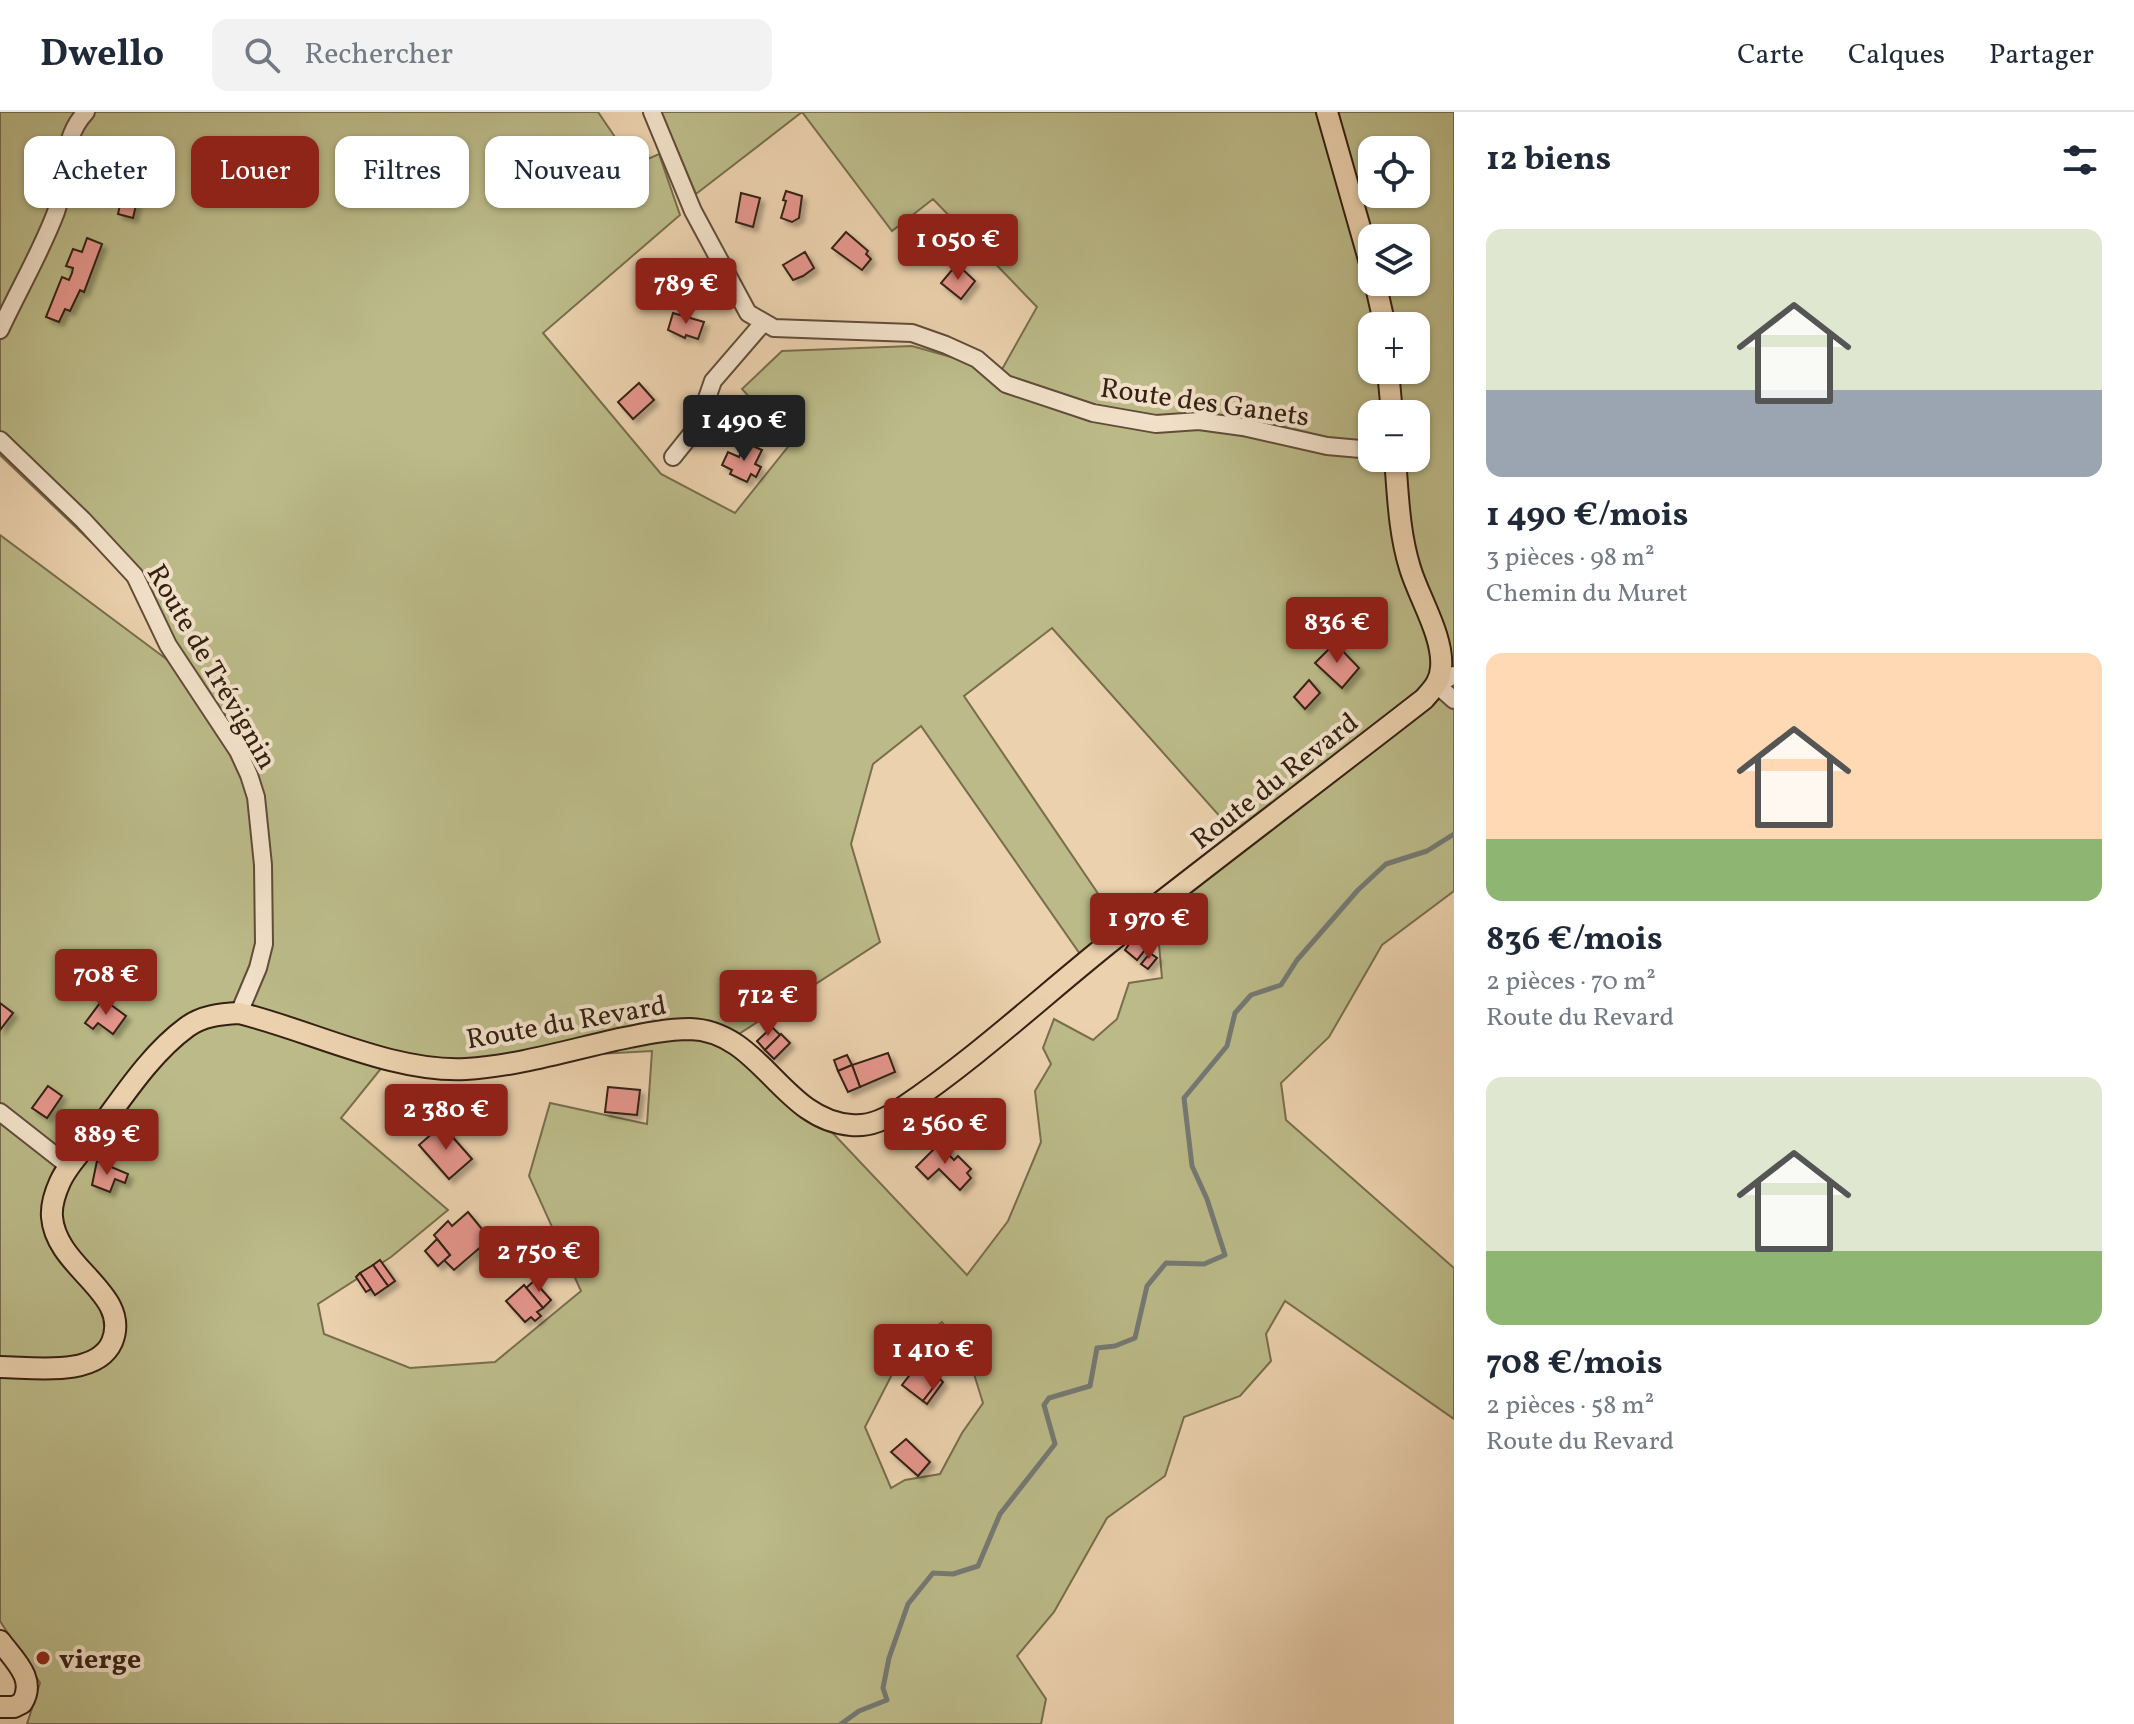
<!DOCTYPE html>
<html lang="fr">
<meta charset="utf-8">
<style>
:root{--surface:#fff;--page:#f2f2f3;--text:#1f2937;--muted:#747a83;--line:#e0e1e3;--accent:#8f2418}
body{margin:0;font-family:Vollkorn,serif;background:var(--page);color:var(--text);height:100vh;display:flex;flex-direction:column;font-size:30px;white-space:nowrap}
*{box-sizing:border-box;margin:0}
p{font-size:26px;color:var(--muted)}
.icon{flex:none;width:44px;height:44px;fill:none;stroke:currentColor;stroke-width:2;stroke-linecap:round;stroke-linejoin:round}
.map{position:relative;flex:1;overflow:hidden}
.sheet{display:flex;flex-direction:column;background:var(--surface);width:680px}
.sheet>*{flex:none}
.guide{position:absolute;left:24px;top:24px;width:760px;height:72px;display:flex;gap:16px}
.controls{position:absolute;left:1358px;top:24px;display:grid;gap:16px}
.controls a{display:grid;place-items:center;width:72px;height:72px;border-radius:16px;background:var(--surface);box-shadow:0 2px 6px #0004;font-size:40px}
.price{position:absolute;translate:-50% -68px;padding:0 18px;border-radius:8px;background:var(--accent);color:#fff;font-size:26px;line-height:52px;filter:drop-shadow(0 2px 4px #0008)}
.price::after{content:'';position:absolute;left:50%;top:48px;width:24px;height:18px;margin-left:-12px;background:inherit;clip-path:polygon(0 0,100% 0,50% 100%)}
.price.active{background:#222;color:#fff}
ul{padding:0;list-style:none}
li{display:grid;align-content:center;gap:16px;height:424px;padding:0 32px}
li span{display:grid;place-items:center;height:248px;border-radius:16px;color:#555}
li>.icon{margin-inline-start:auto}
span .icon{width:144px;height:144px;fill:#fffc;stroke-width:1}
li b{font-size:34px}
h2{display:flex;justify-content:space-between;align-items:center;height:96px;padding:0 32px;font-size:34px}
.chip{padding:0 28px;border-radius:16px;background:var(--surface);box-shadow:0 2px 6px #0004;font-size:28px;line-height:72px}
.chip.active{background:var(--accent);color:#fff}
header{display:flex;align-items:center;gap:48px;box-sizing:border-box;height:112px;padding:0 40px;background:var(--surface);border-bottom:2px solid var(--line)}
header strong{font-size:38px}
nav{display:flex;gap:44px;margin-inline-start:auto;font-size:28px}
.search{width:560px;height:72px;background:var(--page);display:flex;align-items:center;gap:20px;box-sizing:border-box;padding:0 28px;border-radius:16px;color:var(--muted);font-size:30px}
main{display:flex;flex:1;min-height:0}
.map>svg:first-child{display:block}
</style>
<header>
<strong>Dwello</strong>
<div class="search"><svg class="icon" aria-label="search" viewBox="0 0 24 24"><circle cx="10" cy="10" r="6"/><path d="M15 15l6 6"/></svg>Rechercher</div>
<nav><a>Carte</a><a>Calques</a><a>Partager</a></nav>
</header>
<main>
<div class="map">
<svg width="1454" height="1612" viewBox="0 0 1454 1612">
<defs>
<filter id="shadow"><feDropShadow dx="4.5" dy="4.5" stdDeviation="2" flood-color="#0004"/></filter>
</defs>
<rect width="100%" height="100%" fill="#ebd1ae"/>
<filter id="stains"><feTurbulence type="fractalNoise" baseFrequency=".0025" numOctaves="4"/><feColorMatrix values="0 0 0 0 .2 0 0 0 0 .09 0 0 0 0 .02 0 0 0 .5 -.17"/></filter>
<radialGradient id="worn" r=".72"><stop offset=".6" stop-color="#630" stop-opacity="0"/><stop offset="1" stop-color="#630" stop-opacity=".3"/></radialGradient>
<path fill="#bbba88" stroke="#786d4d" stroke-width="2" fill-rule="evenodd" d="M0 0H598L634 53 659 42 680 103 543 221 661 362 735 401 791 331 742 277 782 239 912 234 1001 259 1037 195 933 87 892 119 802 0 696 82 661 0H1454V779L1382 833 1329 925 1281 971 1286 1008 1454 1156V1307L1285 1189 1266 1222 1271 1249 1240 1284 1184 1305 1165 1364 1107 1406 1054 1500 1017 1544 1046 1587 1041 1612H27L40 1571 0 1509V423L169 549 130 467 0 343ZM1372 38H1416V82H1372ZM1372 126H1416V170H1372ZM1372 214H1416V258H1372ZM1372 302H1416V346H1372ZM1052 516 1232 718 1239 735 1156 800 1162 866 1129 871 1117 907 1093 928 1054 907 1043 936 1051 952 1035 979 1041 1030 1008 1109 967 1163 739 922 880 830 851 732 873 652 921 614 1080 842 1118 811 964 584ZM652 939 647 1012 550 991 529 1064 581 1179 495 1250 410 1256 324 1222 318 1192 391 1145 448 1098 341 1006 383 954ZM942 1210 969 1246 983 1291 962 1321 940 1362 905 1368 891 1376 865 1315 902 1243Z"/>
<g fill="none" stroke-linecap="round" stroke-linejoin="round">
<path stroke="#747974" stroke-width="5" d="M841 1612 859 1599 887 1588 883 1576 889 1546 908 1492 933 1461 953 1462 978 1454 1000 1402 1055 1332 1044 1293 1049 1286 1090 1274 1097 1236 1115 1234 1135 1226 1147 1174 1166 1151 1204 1152 1225 1143 1207 1087 1192 1054 1184 986 1227 934 1235 901 1251 883 1281 873 1297 848 1358 778 1386 752 1427 739 1454 722"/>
</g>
<g fill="#e4958b" stroke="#352012" stroke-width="2" filter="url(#shadow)">
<path d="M131 45 139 47 138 51 148 53 147 57 129 53Z"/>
<path d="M129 53 147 57 145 68 142 67 133 106 118 102 123 78 118 76 121 61 127 63Z"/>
<path d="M786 79 802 84 799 106 792 110 781 106 786 89 783 88Z"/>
<path d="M741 81 760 86 753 115 736 110Z"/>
<path d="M846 120 868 139 866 142 871 147 862 158 832 136Z"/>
<path d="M87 126 102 132 84 180 80 178 70 199 65 197 59 210 46 205 62 165 69 168 72 161 73 156 66 154 73 137 82 140Z"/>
<path d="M805 140 814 156 803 164 793 168 783 153Z"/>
<path d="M658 150 663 156 653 164 648 158Z"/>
<path d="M957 152 975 169 961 187 941 171Z"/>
<path d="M673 201 704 210 698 227 686 223 685 226 668 218Z"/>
<path d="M639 271 654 288 633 307 618 290Z"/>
<path d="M746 331 762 338 755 352 761 355 756 365 751 362 747 370 730 362 732 358 722 353 728 340 739 345Z"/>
<path d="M1335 531 1359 556 1342 576 1315 551Z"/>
<path d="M1309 568 1320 581 1305 597 1294 585Z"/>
<path d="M1133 822 1148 834 1137 848 1125 838 1131 829 1128 827Z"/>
<path d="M1150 841 1157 846 1148 857 1141 852Z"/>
<path d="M103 887 126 904 113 922 98 911 93 917 85 911Z"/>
<path d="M0 891 13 901 0 918Z"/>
<path d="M772 915 780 923 765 938 757 929Z"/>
<path d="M781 922 790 931 774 947 765 938Z"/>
<path d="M888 941 895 960 860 975 852 953Z"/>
<path d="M847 943 852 953 838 959 834 948Z"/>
<path d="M852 953 860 975 848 980 838 959Z"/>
<path d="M48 974 62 984 47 1006 32 996Z"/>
<path d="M608 975 640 978 637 1003 605 1000Z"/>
<path d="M442 1013 472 1047 449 1067 419 1033Z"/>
<path d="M942 1029 951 1038 947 1041 954 1048 958 1044 971 1057 967 1061 971 1066 960 1078 939 1057 928 1067 916 1055Z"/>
<path d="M97 1049 128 1062 125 1071 115 1067 110 1080 92 1073Z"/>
<path d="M468 1100 490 1127 454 1158 444 1148 450 1143 434 1123 448 1109 452 1114Z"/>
<path d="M437 1127 450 1143 438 1154 425 1139Z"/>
<path d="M380 1148 395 1169 388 1174 373 1153Z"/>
<path d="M373 1153 388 1174 375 1183 360 1161Z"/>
<path d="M360 1161 371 1177 366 1180 356 1165Z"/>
<path d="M534 1169 551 1188 543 1196 526 1176Z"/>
<path d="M524 1173 543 1196 537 1200 541 1204 535 1209 531 1205 525 1210 506 1189Z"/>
<path d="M919 1251 940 1267 923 1289 902 1273Z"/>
<path d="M940 1267 943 1270 927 1292 923 1289Z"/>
<path d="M906 1327 930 1350 918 1364 891 1340Z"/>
</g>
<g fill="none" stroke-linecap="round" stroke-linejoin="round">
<defs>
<g id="minor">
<path d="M652 0 693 99 748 201 774 216 912 221 946 233 977 247 1006 272 1093 301 1156 312 1199 309 1243 315 1327 334 1372 338"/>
<path d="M0 218C18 179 41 140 56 100 68 66 59 28 86 0"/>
<path d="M0 328 83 408 135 464 168 533 238 639 249 663 256 685 263 753 264 832 258 856 239 901"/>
<path d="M673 345 697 315 713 269 763 211"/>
<path d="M1454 563 1437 573 1454 588"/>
<path d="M0 1000 70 1055"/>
</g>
<g id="major">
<path d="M1327 0 1372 158"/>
<path d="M1375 170 1385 214"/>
<path d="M1388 258 1392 302"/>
<path d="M0 1255C32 1255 96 1266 112 1230 132 1181 56 1157 52 1105 51 1093 55 1081 60 1070 68 1052 84 1037 96 1021 123 985 150 942 187 915 202 904 220 902 239 901 310 918 393 961 466 957 516 954 566 939 615 928 639 923 665 917 690 917 761 919 782 1008 851 1013 869 1015 888 1006 902 996 981 943 1050 877 1124 819 1223 741 1324 665 1424 587 1433 577 1440 570 1441 556 1444 525 1419 486 1410 456 1399 421 1398 383 1395 346"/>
<path d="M0 1529C14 1548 37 1567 22 1591L14 1595H0"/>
</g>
</defs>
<use href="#minor" stroke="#624c39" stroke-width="20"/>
<use href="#major" stroke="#352012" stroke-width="24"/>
<use href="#minor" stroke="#f2e1ca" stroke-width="16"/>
<use href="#major" stroke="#ebd1ae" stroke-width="20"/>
</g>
<circle fill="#8f2418" stroke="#f2e1ca" stroke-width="3" cx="43" cy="1546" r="8"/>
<g text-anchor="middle" stroke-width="8" stroke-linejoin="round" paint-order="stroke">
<g font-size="28" fill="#352012" stroke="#f2e1ca">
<text transform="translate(1205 289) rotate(8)" y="10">Route des Ganets</text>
<text transform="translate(213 554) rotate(60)" y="10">Route de Trévignin</text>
<text transform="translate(1274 668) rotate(-38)" y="10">Route du Revard</text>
<text transform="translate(566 909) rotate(-10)" y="10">Route du Revard</text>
</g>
<g font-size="28" font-weight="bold" fill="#352012" stroke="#f2e1ca" text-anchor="start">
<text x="59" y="1556">vierge</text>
</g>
</g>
<rect width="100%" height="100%" filter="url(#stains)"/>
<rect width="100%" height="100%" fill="url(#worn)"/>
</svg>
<div class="controls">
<a><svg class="icon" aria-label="locate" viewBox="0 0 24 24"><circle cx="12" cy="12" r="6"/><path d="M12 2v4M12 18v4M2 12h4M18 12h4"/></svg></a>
<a><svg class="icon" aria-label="layers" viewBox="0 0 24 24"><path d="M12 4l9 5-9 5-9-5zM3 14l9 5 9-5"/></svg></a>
<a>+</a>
<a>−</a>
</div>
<b class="price" style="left:958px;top:170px">1 050 €</b>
<b class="price" style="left:686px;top:214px">789 €</b>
<b class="price active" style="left:744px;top:351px">1 490 €</b>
<b class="price" style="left:1337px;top:553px">836 €</b>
<b class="price" style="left:1149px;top:849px">1 970 €</b>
<b class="price" style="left:106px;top:905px">708 €</b>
<b class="price" style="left:768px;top:926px">712 €</b>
<b class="price" style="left:446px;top:1040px">2 380 €</b>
<b class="price" style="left:945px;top:1054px">2 560 €</b>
<b class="price" style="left:107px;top:1065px">889 €</b>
<b class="price" style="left:539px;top:1182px">2 750 €</b>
<b class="price" style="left:933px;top:1280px">1 410 €</b>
<div class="guide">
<a class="chip">Acheter</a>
<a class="chip active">Louer</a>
<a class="chip">Filtres</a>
<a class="chip">Nouveau</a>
</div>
</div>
<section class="sheet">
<h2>12 biens<svg class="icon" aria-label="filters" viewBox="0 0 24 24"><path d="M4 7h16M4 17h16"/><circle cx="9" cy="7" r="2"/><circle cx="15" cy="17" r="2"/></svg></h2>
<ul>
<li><span style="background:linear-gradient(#dfe7d0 65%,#9aa5b1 0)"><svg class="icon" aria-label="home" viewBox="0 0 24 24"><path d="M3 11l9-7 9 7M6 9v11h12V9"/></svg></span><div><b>1 490 €/mois</b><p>3 pièces · 98 m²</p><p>Chemin du Muret</p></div></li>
<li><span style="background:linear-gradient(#ffd9b3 75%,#8fb573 0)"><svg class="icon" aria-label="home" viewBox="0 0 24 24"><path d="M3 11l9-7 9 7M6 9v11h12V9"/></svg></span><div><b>836 €/mois</b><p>2 pièces · 70 m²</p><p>Route du Revard</p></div></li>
<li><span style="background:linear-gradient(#dfe7d0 70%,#8fb573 0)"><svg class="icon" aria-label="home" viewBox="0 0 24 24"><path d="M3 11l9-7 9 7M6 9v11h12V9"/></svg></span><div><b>708 €/mois</b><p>2 pièces · 58 m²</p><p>Route du Revard</p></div></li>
</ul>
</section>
</main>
